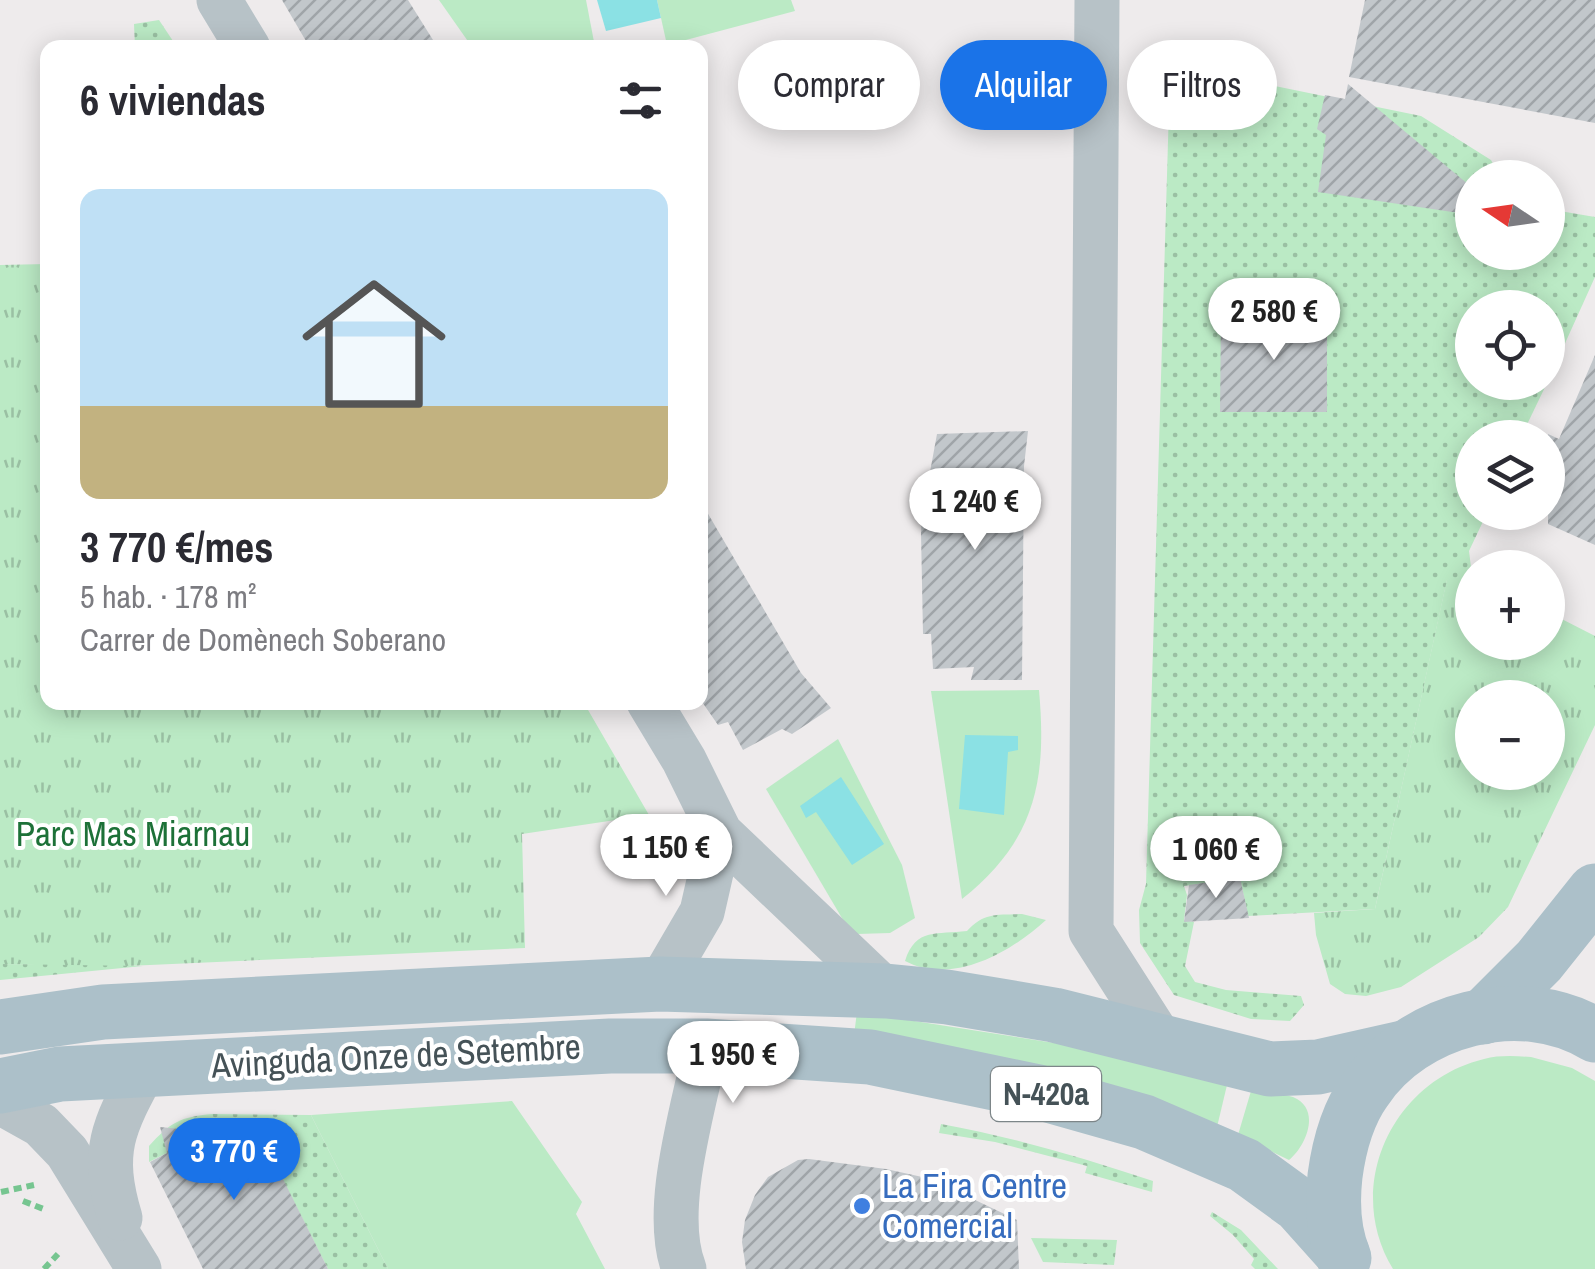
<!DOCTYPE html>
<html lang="es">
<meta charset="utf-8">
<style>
:root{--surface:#fff;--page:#f7f7f7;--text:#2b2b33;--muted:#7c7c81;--accent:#1a73e8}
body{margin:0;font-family:"Archivo Narrow",sans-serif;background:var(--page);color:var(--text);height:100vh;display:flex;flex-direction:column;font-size:38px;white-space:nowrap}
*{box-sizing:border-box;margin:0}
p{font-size:32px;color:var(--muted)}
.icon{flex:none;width:55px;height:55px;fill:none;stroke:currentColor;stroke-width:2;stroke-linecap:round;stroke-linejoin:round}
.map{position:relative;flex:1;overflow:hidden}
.details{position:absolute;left:40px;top:40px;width:668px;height:670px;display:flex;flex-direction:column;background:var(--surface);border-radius:20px;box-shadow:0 5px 25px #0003}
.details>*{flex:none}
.hud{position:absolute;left:738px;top:40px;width:708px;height:90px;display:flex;gap:20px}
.needle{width:65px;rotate:283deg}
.tools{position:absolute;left:1455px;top:160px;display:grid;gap:20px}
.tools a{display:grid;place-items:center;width:110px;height:110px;border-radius:50%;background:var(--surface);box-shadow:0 5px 25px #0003;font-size:50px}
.price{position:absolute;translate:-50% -85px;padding:0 22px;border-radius:35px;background:#fff;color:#222;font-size:32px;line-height:65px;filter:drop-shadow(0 2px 5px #0008)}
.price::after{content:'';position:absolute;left:50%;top:60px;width:30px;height:22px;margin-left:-15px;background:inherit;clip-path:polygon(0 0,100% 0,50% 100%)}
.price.active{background:var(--accent);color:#fff}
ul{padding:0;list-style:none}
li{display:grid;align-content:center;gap:20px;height:530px;padding:0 40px}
li span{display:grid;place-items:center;height:310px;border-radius:20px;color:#555}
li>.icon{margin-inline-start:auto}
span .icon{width:180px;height:180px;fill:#fffc;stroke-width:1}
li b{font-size:42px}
h2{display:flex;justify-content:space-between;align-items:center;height:120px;padding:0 40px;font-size:42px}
.chip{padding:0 35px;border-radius:45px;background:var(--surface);box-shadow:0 5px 25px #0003;font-size:35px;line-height:90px}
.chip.active{background:var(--accent);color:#fff}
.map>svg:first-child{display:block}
</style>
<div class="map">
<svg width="1595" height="1269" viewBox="0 0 1595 1269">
<defs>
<pattern id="park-tufts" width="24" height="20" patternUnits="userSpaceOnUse" patternTransform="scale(2.5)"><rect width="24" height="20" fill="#bbeac5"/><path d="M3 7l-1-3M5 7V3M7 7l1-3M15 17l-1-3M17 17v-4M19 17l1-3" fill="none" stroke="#9ac0a3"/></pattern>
<pattern id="garden-dots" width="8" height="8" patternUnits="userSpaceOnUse" patternTransform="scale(2.5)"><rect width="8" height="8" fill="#bbeac5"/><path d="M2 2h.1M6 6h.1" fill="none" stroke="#9ac0a3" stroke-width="1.8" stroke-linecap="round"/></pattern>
<pattern id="building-hatch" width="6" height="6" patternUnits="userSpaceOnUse" patternTransform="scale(2.5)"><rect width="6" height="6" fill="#c2c7cb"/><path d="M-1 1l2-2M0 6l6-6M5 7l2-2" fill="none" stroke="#9fa4a8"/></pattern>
</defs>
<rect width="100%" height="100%" fill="#eeebec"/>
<g fill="#bbeac5">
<path d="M439 0H586L595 47H472Z"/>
<path d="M657 0H791L795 11 667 45Z"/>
<path d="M1039 690C1047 780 1036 840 962 899L931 691Z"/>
<path d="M838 739 902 865 915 918 890 933 857 934 846 925 766 789Z"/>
<path d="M857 1012 1061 1044 1227 1085 1217 1127 854 1035Z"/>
<path d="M1531 1057 1572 1068 1595 1081V1269H1393C1343 1187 1392 1081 1484 1059 1499 1055 1515 1056 1531 1057Z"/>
<path d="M1251 1091C1264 1093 1280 1093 1293 1097 1322 1109 1306 1146 1289 1160L1238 1135Z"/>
<path d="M512 1101 582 1202 576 1214 605 1269H388L311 1115Z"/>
</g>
<g fill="url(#park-tufts)" fill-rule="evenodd">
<path d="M47 264 48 702 584 703 649 815 522 834 525 948 105 967 0 964V265Z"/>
<path d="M1472 575V642H1548V612L1595 636V725L1508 907 1479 937 1401 987 1366 996 1345 994 1330 984 1316 935 1314 913 1375 909 1447 579ZM1472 698H1548V772H1472Z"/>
</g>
<g fill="url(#garden-dots)">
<path d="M159 20 177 47H135L134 24Z"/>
<path d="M1170 74 1231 77 1421 116 1491 160 1500 177 1472 178V252H1548V209L1595 217V277L1548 381V308H1472V382L1547 383 1521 437 1472 438V512L1487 513 1469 551 1472 575 1447 580 1375 909 1248 916 1240 878 1184 886 1187 895 1184 920 1194 922 1185 966 1195 982 1226 990 1301 996 1304 1005 1290 1021 1251 1019 1174 995 1140 943 1139 910 1146 884Z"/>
<path d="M1022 914 1046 920C1011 952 953 986 905 961 916 927 937 935 967 931 984 912 997 915 1022 914Z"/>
<path d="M0 964 143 966 0 980Z"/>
<path d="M212 1114 311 1115 388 1269H328L261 1137 179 1129 167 1153 149 1162V1146C171 1122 180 1117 212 1114Z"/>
<path d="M941 1124C1013 1137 1083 1158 1153 1181L1152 1192 1085 1173 1087 1166 995 1142 939 1133Z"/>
<path d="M1212 1212 1241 1230 1278 1269H1255L1251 1265 1254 1259 1233 1235 1210 1216Z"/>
<path d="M1031 1238 1117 1240 1114 1265 1043 1262Z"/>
</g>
<g fill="#8be1e4">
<path d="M597 0H657L661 18 606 31Z"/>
<path d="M965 735 1018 736V750L1008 752 1004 815 959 809Z"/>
<path d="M841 777 884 844 852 865 816 812 806 818 800 806Z"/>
</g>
<g fill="url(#building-hatch)">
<path d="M282 0H408L438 48H310Z"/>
<path d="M1365 0H1595V123L1349 77Z"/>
<path d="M1348 84 1469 185 1459 213 1318 192 1326 135 1317 129 1325 95 1345 99Z"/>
<path d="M1221 313 1327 314V412H1220Z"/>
<path d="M1595 355V545L1548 524V434L1559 439Z"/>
<path d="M1028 431 1024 466 1022 680H971L974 667 933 669 931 634H923L921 533 924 473 930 472 937 434Z"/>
<path d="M700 500 801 673 831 708 792 734 782 729 743 750 728 722 718 725 700 699Z"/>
<path d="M1240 878 1249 918 1184 922 1189 885Z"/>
<path d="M160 1127 262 1137 328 1269H203L150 1162 167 1153Z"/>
<path d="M809 1159 886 1169 972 1188 973 1199 1017 1220 1019 1269H746L742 1242 745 1220 755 1195 768 1177 798 1160Z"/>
</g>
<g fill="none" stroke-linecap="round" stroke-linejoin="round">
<g stroke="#76c590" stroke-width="6" stroke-dasharray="8 5" stroke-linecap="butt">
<path d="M1 1192 34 1185"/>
<path d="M23 1201 46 1210"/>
<path d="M44 1269 58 1254"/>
</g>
<g stroke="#b7c2c7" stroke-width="45">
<path d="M219 0 248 48"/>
<path d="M1097 0 1091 931 1162 1042"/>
<path d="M649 702 684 760 720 833 886 991"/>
<path d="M660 984 702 912 720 833"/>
<path d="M0 1102 41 1125 67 1152 139 1269"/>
<path d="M120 1218C100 1151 113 1127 145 1068"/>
<path d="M684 1269C661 1210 694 1108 706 1046"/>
</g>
<g stroke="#acc0c9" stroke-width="55">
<path d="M1483 1017 1539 961 1595 891"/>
<path d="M0 1027 103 1012 660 984 886 991 947 997 1054 1015 1270 1069 1318 1067 1407 1047"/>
<path d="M0 1086 60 1074 610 1046H706L870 1057 1038 1092 1144 1122 1244 1165 1299 1205 1342 1253"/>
<path d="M1344 1258C1333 1232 1332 1203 1335 1176 1339 1146 1347 1115 1365 1090 1412 1019 1521 990 1595 1035"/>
</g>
</g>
<circle fill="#3f7fe0" stroke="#fff" stroke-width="4" cx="862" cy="1206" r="10"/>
<g text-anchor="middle" stroke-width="8" stroke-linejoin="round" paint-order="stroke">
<rect fill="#fff" stroke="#7d8689" stroke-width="2.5" x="991" y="1067" width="110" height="54" rx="8"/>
<g font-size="32" font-weight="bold" fill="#455257">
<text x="1046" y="1105">N-420a</text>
</g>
<g font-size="35" fill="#1d7138" stroke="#fff">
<text x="133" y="846">Parc Mas Miarnau</text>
</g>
<g font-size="35" fill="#455257" stroke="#fff">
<text transform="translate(396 1056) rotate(-3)" y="12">Avinguda Onze de Setembre</text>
</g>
<g font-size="35" fill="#366cbe" stroke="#fff" text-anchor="start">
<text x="882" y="1198">La Fira Centre<tspan x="882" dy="40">Comercial</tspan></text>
</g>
</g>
</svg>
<div class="tools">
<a><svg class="needle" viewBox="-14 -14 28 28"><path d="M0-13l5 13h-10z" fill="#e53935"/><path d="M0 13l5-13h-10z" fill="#7c7c81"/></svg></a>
<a><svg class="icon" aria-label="locate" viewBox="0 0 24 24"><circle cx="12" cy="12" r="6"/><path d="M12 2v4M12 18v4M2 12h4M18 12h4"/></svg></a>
<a><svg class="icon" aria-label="layers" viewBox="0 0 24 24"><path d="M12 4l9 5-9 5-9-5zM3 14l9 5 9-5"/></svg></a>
<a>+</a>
<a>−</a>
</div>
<b class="price" style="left:1274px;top:363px">2 580 €</b>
<b class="price" style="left:975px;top:553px">1 240 €</b>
<b class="price" style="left:666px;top:899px">1 150 €</b>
<b class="price" style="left:1216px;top:901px">1 060 €</b>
<b class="price" style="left:733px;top:1106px">1 950 €</b>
<b class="price active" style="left:234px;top:1203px">3 770 €</b>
<div class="hud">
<a class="chip">Comprar</a>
<a class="chip active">Alquilar</a>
<a class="chip">Filtros</a>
</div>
<section class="details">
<h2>6 viviendas<svg class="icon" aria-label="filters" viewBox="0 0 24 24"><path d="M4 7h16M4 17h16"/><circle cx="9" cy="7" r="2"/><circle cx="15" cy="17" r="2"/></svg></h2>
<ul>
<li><span style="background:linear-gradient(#bfe0f5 70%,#c2b280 0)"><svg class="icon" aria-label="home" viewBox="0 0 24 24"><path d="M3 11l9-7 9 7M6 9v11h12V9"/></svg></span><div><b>3 770 €/mes</b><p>5 hab. · 178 m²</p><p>Carrer de Domènech Soberano</p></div></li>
</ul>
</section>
</div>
